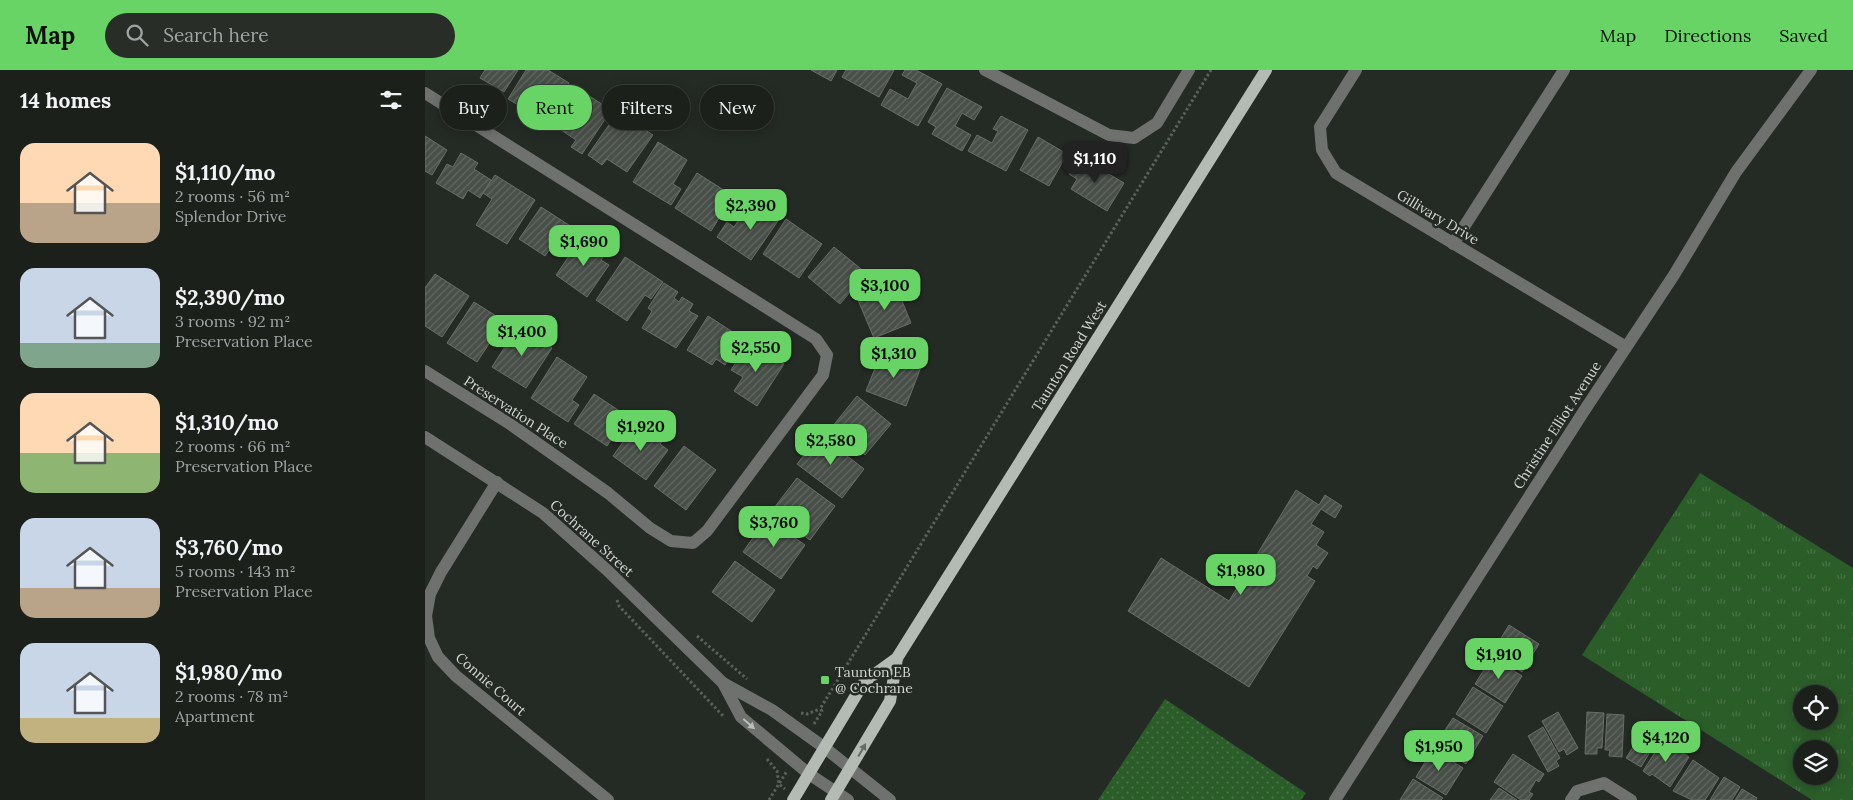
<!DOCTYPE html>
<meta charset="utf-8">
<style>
:root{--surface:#1b201b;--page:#282d28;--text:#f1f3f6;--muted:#a0a3a3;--line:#393e3a;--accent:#68d465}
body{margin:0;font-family:Lora,serif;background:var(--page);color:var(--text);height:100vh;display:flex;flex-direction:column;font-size:19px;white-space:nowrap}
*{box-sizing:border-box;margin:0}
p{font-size:16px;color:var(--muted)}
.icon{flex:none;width:28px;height:28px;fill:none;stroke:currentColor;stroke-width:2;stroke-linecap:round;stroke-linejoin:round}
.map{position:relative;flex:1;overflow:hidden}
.drawer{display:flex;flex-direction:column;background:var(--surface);width:425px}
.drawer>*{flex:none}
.hud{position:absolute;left:15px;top:15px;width:475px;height:45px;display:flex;gap:10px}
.buttons{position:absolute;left:1368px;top:615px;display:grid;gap:10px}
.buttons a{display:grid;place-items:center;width:45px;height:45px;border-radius:50%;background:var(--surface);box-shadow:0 2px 12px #0003,0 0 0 1px var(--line);font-size:25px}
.price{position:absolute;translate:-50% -42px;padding:0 11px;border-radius:10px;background:var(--accent);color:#111;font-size:16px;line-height:32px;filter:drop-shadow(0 1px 2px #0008)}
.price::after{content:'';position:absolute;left:50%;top:30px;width:15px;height:11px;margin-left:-8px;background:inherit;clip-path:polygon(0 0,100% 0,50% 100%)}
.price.active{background:#222;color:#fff}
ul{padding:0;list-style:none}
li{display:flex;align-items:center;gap:15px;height:125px;padding:0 20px}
li span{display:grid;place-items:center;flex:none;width:140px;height:100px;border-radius:15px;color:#555}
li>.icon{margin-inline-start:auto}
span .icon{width:60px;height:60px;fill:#fffc;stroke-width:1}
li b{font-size:21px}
h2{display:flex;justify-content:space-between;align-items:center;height:60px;padding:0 20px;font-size:21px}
.tag{padding:0 18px;border-radius:22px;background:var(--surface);box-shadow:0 2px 12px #0003,0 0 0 1px var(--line);font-size:18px;line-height:45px}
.tag.active{background:var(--accent);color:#111}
header{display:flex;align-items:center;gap:30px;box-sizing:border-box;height:70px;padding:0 25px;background:var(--accent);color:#111}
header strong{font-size:24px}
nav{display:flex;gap:28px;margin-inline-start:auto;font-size:18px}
.search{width:350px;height:45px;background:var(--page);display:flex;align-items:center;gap:12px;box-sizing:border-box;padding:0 18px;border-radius:28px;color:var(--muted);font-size:19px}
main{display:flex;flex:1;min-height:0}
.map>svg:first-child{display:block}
</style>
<header>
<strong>Map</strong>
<div class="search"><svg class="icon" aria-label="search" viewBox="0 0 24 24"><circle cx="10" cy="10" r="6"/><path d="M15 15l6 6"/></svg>Search here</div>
<nav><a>Map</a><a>Directions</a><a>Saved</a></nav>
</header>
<main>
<section class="drawer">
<h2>14 homes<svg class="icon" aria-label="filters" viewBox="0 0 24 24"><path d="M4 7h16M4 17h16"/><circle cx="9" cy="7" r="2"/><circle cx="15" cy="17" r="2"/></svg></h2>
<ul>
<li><span style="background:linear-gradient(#ffd9b3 60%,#b9a48a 0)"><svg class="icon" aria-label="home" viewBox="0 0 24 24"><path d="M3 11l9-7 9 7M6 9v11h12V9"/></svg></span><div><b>$1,110/mo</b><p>2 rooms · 56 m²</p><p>Splendor Drive</p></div></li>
<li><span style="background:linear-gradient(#c9d6e8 75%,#7fa58c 0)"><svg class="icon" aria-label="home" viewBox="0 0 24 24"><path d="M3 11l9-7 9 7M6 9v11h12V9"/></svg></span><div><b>$2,390/mo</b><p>3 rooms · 92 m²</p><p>Preservation Place</p></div></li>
<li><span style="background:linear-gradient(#ffd9b3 60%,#8fb573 0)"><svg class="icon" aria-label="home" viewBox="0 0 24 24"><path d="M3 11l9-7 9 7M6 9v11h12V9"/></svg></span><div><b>$1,310/mo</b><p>2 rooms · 66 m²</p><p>Preservation Place</p></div></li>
<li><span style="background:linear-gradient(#c9d6e8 70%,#b9a48a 0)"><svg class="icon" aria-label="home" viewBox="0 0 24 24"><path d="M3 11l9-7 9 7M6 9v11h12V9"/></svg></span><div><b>$3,760/mo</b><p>5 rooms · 143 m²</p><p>Preservation Place</p></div></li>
<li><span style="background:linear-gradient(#c9d6e8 75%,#c2b280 0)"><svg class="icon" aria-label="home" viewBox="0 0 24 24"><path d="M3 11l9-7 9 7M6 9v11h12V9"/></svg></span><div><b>$1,980/mo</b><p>2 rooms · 78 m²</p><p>Apartment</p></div></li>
</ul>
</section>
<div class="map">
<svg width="1428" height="730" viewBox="0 0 1428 730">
<defs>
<pattern id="grass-dots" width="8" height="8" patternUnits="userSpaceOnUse" patternTransform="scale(1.25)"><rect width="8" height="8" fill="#2b5d29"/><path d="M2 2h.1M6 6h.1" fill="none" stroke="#497447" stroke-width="1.8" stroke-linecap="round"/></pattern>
<pattern id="park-tufts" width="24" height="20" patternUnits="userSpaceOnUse" patternTransform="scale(1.25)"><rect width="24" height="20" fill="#2b5d29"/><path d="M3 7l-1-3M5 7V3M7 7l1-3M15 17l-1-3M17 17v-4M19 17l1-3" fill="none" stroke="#497447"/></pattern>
<pattern id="building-hatch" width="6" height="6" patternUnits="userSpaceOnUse" patternTransform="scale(1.25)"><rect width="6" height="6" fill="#484e48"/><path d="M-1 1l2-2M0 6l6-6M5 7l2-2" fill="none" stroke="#626762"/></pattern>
</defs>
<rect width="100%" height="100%" fill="#242a24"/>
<path fill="url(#grass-dots)" d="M740 629 881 723 876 730H673Z"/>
<path fill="url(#park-tufts)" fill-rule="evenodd" d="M1275 403 1428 498V730H1387L1157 585ZM1376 624H1404V651H1376ZM1376 679H1404V706H1376Z"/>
<g fill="url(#building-hatch)" stroke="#686e67">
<path d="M60 0H93L79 22 55 8Z"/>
<path d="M101 0H123L144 13 120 51 83 29Z"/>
<path d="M386 0H412L406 11Z"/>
<path d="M421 0H469L454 27 417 7Z"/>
<path d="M480 0H491L517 14 493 56 456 35 465 19 483 29 492 13 477 5Z"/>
<path d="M152 18 186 40 157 84 146 77 151 70 127 54Z"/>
<path d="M522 18 557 37 549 50 537 43 530 56 546 65 537 81 507 64 511 57 503 52Z"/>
<path d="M193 42 228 65 202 102 182 89 177 95 163 85Z"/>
<path d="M576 46 603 60 581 101 543 81 552 65 567 73 573 61 568 59Z"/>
<path d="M0 66 22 80 7 105 0 101Z"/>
<path d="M613 67 642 84 624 116 595 100Z"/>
<path d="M233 72 262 90 248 114 256 119 246 135 208 112Z"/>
<path d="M36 83 53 93 49 99 66 110 55 128 43 120 38 129 11 113 22 94 28 97Z"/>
<path d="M654 86 699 113 682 141 646 119 652 109 644 104Z"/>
<path d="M272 103 308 126 286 161 250 138Z"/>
<path d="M70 105 110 130 82 174 51 155 67 129 58 123Z"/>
<path d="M337 132 357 145 326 190 292 167 302 152 309 157 317 145 324 150Z"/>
<path d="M116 137 150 159 132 186 124 180 120 186 94 169Z"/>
<path d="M361 149 397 174 374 208 338 184Z"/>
<path d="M158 166 181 182 176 190 184 195 162 227 131 205Z"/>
<path d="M409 177 441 203 415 234 383 207Z"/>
<path d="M200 187 238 212 226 229 220 225 202 251 171 230Z"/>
<path d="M10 204 44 226 17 267 0 256V218Z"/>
<path d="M239 213 253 222 249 228 254 232 257 227 268 234 264 241 273 246 251 278 217 258 227 241 223 238Z"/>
<path d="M470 214 486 253 449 268 433 230Z"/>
<path d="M49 232 79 251 52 292 22 273Z"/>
<path d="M283 246 317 268 300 295 291 289 287 295 262 280Z"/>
<path d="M93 256 127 278 101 318 67 297Z"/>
<path d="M324 272 359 294 332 336 309 321 318 307 306 300Z"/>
<path d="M456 283 496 297 481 336 441 321Z"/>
<path d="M132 287 162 307 147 330 154 335 143 352 106 328Z"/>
<path d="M169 324 202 346 182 376 149 354Z"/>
<path d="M432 326 466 354 440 385 407 357Z"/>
<path d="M211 354 237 372 235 374 243 380 221 410 188 386Z"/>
<path d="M395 365 439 399 417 428 372 394Z"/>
<path d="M259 376 291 400 261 440 229 416Z"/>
<path d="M372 408 410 436 385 470 346 442Z"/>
<path d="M871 420 894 435 900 425 917 436 910 448 896 439 886 454 899 462 891 475 903 483 892 499 888 496 882 506 890 511 824 617 703 541 736 488 804 531Z"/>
<path d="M342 448 380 475 356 509 318 482Z"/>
<path d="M310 491 350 520 327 552 287 522Z"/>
<path d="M1084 555 1114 574 1097 602 1067 583Z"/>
<path d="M1067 587 1097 606 1080 633 1050 614Z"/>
<path d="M1048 617 1078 636 1061 663 1031 644Z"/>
<path d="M1133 642 1153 678 1142 685 1139 679 1134 682 1117 651Z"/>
<path d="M1162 642 1179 643 1177 678H1172V684H1160Z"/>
<path d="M1182 644 1199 645 1197 687 1184 686 1185 680H1180Z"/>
<path d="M1028 648 1058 666 1041 694 1010 675Z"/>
<path d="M1118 657 1135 688 1131 691 1134 696 1123 702 1103 666Z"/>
<path d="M1220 658 1234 667 1216 697 1201 688Z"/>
<path d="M1238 670 1264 687 1245 717 1227 704 1225 706 1218 701Z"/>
<path d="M1008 679 1038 698 1021 725 991 707Z"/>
<path d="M1088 684 1119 704 1114 712 1111 710 1104 722 1108 724 1104 730H1096L1069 712Z"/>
<path d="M1268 690 1294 708 1280 730H1267L1248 721Z"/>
<path d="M1299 707 1315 717 1307 730H1285Z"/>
<path d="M988 709 1018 728 1016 730H975Z"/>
<path d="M1074 718 1092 730H1065Z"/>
<path d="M1317 719 1332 728 1331 730H1310Z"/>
</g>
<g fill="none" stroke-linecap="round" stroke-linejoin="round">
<g stroke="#5b605b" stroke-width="3" stroke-dasharray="2.5 2.5" stroke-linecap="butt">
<path d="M192 530 194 536 299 647"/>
<path d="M272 566 322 609"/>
<path d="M376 643 382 644 395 639"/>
<path d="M389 654 397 641 395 639 786 0"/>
<path d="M342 689 352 701 354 714 360 719"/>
<path d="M344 730 362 701"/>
</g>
<g stroke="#6e716e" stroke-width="12">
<path d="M560 0 684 65 709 68 732 53 764 0"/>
<path d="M931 0 895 57 897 80 911 103 1201 277"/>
<path d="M0 23 391 269 402 285 398 305 282 461 268 473 246 471 225 458 183 423 85 354 0 301"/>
<path d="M1028 174 1139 0"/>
<path d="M0 367 118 443 182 500 298 613 347 640 400 678 465 730"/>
<path d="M72 412 16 502 5 524 1 546 4 568 13 587 31 606 183 730"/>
<path d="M298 613 316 647 384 704 423 730"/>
<path d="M910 730 1159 341 1249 205 1311 102 1386 0"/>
<path d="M1146 730 1152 721 1179 713 1206 730"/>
</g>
<g stroke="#b4bab4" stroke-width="12">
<path d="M368 730 439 612 472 588 841 0"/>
<path d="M406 730 465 631 472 588"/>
</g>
</g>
<defs><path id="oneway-solid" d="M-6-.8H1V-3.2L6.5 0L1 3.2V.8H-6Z" transform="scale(1.25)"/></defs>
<use fill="#babdb9" href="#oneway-solid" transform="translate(324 654) rotate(41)"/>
<use fill="#656b65" href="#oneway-solid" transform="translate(437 680) rotate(-60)"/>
<rect fill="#68d465" stroke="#242a24" stroke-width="2" x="395" y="605" width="10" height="10" rx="2.5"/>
<g text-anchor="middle" stroke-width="5" stroke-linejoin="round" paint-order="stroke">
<g font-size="14" fill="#d3d6d2" stroke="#242a24">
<text transform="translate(1013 147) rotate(31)" y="5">Gillivary Drive</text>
<text transform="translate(644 286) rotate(-58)" y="5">Taunton Road West</text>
<text transform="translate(91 342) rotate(33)" y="5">Preservation Place</text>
<text transform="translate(1132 355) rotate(-57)" y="5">Christine Elliot Avenue</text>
<text transform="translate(167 468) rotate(42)" y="5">Cochrane Street</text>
<text transform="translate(66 614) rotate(41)" y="5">Connie Court</text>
</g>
<g font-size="14" fill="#d3d6d2" stroke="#242a24" text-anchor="start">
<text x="410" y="607">Taunton EB<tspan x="410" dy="16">@ Cochrane</tspan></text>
</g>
</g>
</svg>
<div class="buttons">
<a><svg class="icon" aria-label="locate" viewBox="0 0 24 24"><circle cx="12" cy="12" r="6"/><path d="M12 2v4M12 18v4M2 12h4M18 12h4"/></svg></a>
<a><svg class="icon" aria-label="layers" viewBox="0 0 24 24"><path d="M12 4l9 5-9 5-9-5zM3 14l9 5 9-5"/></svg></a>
</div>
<b class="price active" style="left:670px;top:114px">$1,110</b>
<b class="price" style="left:326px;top:161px">$2,390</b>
<b class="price" style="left:159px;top:197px">$1,690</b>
<b class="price" style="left:460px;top:241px">$3,100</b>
<b class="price" style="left:97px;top:287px">$1,400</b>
<b class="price" style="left:331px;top:303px">$2,550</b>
<b class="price" style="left:469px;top:309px">$1,310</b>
<b class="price" style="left:216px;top:382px">$1,920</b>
<b class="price" style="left:406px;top:396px">$2,580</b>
<b class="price" style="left:349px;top:478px">$3,760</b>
<b class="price" style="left:816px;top:526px">$1,980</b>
<b class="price" style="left:1074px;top:610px">$1,910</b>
<b class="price" style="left:1241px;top:693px">$4,120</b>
<b class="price" style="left:1014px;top:702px">$1,950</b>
<div class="hud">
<a class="tag">Buy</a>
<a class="tag active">Rent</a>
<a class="tag">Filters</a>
<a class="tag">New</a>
</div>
</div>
</main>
